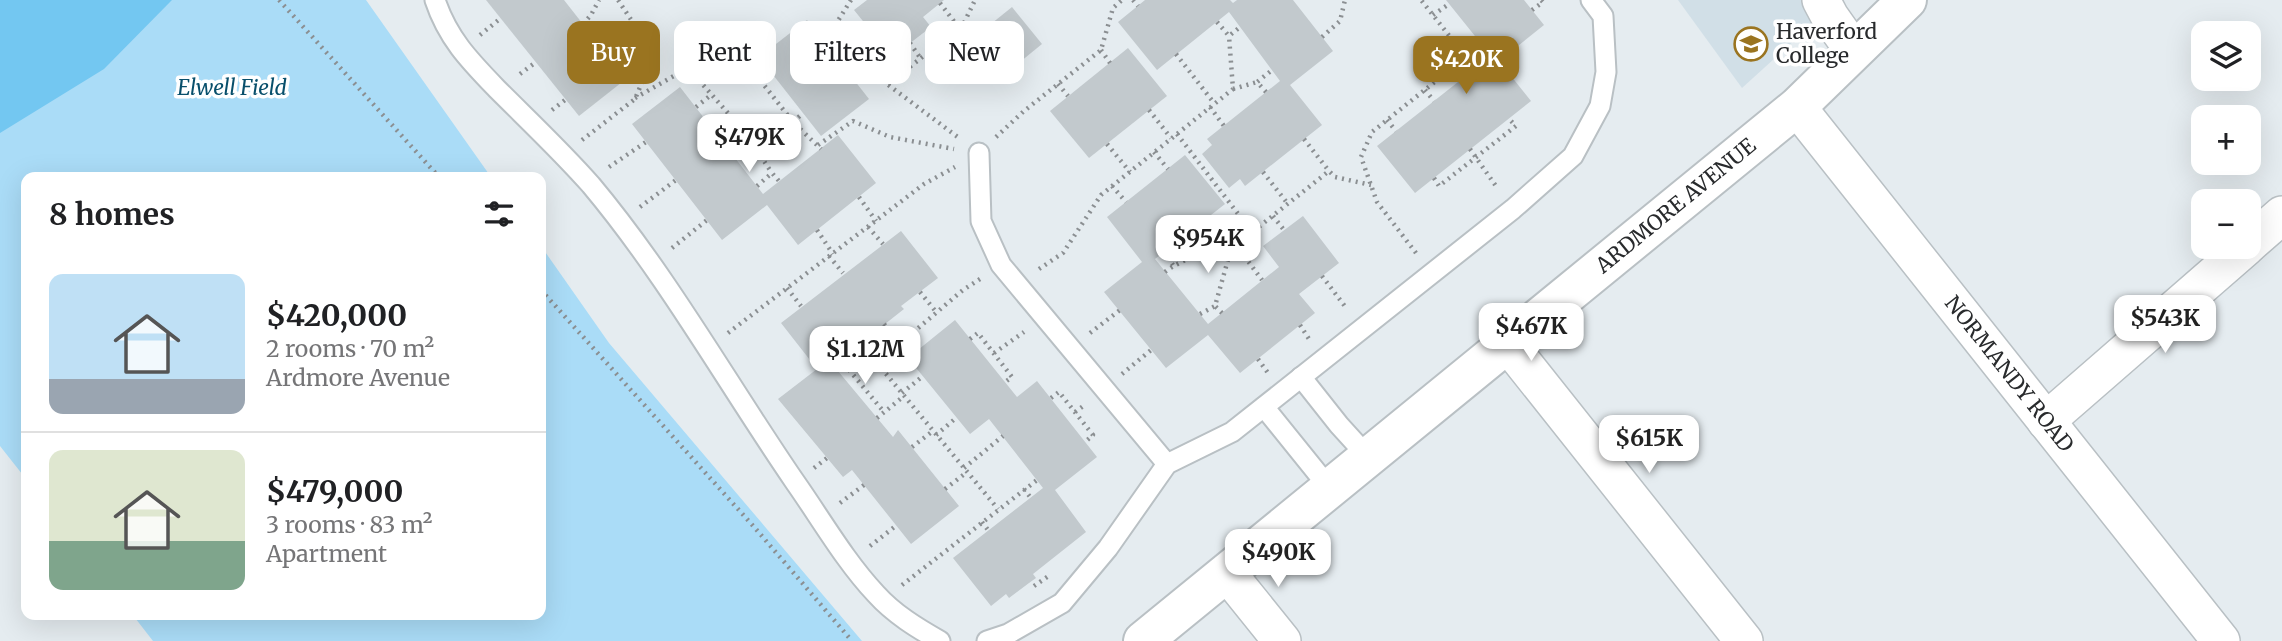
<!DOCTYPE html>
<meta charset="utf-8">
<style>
:root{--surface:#fff;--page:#f6f6f6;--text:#202124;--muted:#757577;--line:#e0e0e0;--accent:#9a7420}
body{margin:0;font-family:Merriweather,serif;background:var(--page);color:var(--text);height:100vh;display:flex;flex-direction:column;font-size:26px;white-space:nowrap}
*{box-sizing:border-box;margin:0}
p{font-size:23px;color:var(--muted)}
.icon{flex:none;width:38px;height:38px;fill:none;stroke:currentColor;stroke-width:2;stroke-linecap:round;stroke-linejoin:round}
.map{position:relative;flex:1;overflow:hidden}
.panel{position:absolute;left:21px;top:172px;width:525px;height:448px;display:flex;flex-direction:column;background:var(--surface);border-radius:14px;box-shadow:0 7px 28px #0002}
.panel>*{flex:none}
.banner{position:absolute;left:567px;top:21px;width:665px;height:63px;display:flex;gap:14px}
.tools{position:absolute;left:2191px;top:21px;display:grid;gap:14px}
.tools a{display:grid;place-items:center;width:70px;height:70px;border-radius:14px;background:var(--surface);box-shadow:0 7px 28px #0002;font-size:35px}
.price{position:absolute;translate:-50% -60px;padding:0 16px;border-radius:14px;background:#fff;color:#222;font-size:23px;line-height:46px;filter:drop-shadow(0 2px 4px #0008)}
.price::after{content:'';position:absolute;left:50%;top:42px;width:21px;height:16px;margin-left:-10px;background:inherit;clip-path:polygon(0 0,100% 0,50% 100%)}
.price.active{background:var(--accent);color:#fff}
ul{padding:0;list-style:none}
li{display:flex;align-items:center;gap:21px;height:175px;padding:0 28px}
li+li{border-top:2px solid var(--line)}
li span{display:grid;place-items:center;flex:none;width:196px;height:140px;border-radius:14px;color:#555}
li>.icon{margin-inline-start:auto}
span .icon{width:84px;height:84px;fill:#fffc;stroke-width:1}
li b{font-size:30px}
h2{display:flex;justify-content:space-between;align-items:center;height:84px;padding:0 28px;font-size:30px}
.chip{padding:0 24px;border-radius:14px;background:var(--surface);box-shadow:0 7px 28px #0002;font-size:24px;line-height:63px}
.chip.active{background:var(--accent);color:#fff}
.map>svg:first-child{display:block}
</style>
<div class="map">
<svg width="2282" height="641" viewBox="0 0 2282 641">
<rect width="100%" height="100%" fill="#e5ecf0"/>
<path fill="#d1dfe7" d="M1678 0H1839L1742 88Z"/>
<g fill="#aadcf7">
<path d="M104 0H366L491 177H26V479L0 446V74Z"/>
<path d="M541 246 609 343 862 641H153L132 614H541Z"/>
</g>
<path fill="#73c7f1" d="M0 0H172L104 69 0 133Z"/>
<g fill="#c2c9cd">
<path d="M486 0H564L626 79 579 116Z"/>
<path d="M867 0H944L923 17 931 27 892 57 854 10Z"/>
<path d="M1145 0H1230L1233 3 1237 0H1293L1333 51 1290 85 1322 125 1245 186 1240 179 1229 188 1202 154 1212 145 1207 139 1280 81 1229 12 1157 70 1118 22Z"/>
<path d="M1446 0H1524L1544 25 1499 61 1531 101 1415 193 1377 146 1491 56Z"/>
<path d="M1012 7 1042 44 1015 66 986 28Z"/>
<path d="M807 20 869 99 821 136 759 57Z"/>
<path d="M1128 48 1167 96 1089 158 1050 111Z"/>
<path d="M680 87 763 194 838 135 876 183 798 245 767 205 722 240 632 124Z"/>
<path d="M1185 155 1225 204 1155 259 1208 324 1279 267 1263 246 1303 216 1339 263 1299 294 1315 313 1240 373 1208 335 1166 368 1104 292 1142 262 1107 217Z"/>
<path d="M901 231 938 278 901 306 904 309 833 365 893 437 898 430 959 506 911 544 852 470 843 477 778 399 817 369 781 323Z"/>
<path d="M955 320 1017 397 1037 381 1097 457 1055 490 1086 532 1033 574 1036 578 1029 583 1009 598 1006 594 991 606 953 558 1043 488 989 419 970 434 908 358Z"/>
</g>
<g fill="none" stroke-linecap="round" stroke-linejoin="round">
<defs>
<g id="lane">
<path d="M435 0C448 39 470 61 498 90 529 121 562 152 591 185 668 277 727 383 795 482 821 519 845 561 876 594 894 614 917 628 940 641"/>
<path d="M979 153 981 221 1001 265 1167 464"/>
<path d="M1301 377 1339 425 1369 458"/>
<path d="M1264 407 1331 490"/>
<path d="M987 641 1008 634 1062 603 1108 548 1167 464 1232 432 1513 209 1573 156 1600 106 1606 72 1603 16 1591 0"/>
</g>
<g id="street">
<path d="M1821 0 1830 17 1854 51"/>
<path id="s1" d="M1797 107 2221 641"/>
<path d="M2249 244 2282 215"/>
<path d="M1508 344 1744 641"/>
<path d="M2046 421 2246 247"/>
<path d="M1228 574 1282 641"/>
</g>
<g id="secondary">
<path id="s2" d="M1143 641 1797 107 1907 0"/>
</g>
</defs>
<use href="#lane" stroke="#b9c0c4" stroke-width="23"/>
<use href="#street" stroke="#b9c0c4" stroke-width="40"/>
<use href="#secondary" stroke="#b9c0c4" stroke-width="42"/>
<g stroke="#8b8f92" stroke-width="4.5" stroke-dasharray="2 5" stroke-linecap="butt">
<path d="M279 0 439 177"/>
<path d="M851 0 834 27 867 69 959 138"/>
<path d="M1133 0 1138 6"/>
<path d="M940 3 959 28"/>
<path d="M1532 10 1543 2 1541 0"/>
<path d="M1433 15 1449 4"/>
<path d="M1217 22 1229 36 1240 27"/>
<path d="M583 24 591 15 599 0"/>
<path d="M480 35 501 18"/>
<path d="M820 37 834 27"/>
<path d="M1322 37 1340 21 1345 0"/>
<path d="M910 43 921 59"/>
<path d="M1101 50 1110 63"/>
<path d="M1176 54 1214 103"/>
<path d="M613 62 644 39"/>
<path d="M1475 68 1466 57 1483 46"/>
<path d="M770 71 760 80 793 122 821 149"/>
<path d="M520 74 536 62"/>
<path d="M853 78 867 69"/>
<path d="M888 84 963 25 975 0"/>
<path d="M1058 84 1068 96"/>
<path d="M1233 89 1257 82"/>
<path d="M1425 90 1434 101"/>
<path d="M1266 92 1257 82 1272 70"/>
<path d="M635 98 688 68 743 130 772 173"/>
<path d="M696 107 711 95"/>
<path d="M1210 107 1224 126"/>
<path d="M552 110 565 100"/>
<path d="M1149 110 1171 138"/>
<path d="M1387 120 1396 131"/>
<path d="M793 122 803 113"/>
<path d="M1177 134 1252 232"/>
<path d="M996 137 1024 111 1101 50 1113 8 1122 0"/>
<path d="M1304 139 1329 171"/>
<path d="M582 140 635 99 649 66 644 39 618 0"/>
<path d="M1107 144 1130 172"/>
<path d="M725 145 743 130"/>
<path d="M818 145 853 121 890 137 954 149"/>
<path d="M1470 149 1498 189"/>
<path d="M1154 152 1168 169"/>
<path d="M609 167 646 142"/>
<path d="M1263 172 1288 204"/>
<path d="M1434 178 1439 186 1516 126 1509 119"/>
<path d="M757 186 772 173 779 181"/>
<path d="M1112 186 1126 202"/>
<path d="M859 197 876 221"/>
<path d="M640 207 676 180"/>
<path d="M1273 216 1284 230"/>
<path d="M1205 219 1231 249"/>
<path d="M868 227 883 244"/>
<path d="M817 230 833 254"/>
<path d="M1236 245 1262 280"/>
<path d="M672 248 707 220"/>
<path d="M1164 252 1173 265"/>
<path d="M1416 253 1377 202 1361 157 1372 132 1466 57 1421 0"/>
<path d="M829 256 843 273"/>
<path d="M1039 269 1063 253 1101 195 1233 89 1229 36"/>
<path d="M1165 272C1180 260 1207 252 1225 242"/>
<path d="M1322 276 1347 309"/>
<path d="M980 279 963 290 877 363 998 509"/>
<path d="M787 288 801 306"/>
<path d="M541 290 755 528 852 641"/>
<path d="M920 292 937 313"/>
<path d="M1222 313 1215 306 1231 249 1329 171 1335 177 1371 185"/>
<path d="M1200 314 1215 306"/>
<path d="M884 324 900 344"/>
<path d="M1300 325 1309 339"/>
<path d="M728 333 924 184 955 167"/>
<path d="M1090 333 1120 310"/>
<path d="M970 339 978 333 1012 377 1005 382"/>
<path d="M994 353 1024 332"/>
<path d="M840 359 884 412"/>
<path d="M1258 359 1268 373"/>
<path d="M1122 374 1151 350"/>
<path d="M902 393 923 376"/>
<path d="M1051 398 1059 392 1093 435 1085 442"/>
<path d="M1075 412 1086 404"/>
<path d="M877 418 904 396"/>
<path d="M936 435 956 418"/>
<path d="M912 447 933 431"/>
<path d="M814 468 827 458"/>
<path d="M964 468 1003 436"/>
<path d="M945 489 967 472"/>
<path d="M1024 489 1031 498"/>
<path d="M840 503 864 485"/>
<path d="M982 522 988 530"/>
<path d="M870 546 897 525"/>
<path d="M902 585 1037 480"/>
<path d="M1034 586 1050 575"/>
</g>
<use href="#lane" stroke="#fff" stroke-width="19"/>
<use href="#street" stroke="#fff" stroke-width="37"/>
<use href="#secondary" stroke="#fff" stroke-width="38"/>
</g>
<defs>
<symbol id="university-ring" viewBox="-11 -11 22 22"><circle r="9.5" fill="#fff" stroke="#9a7420" stroke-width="1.5"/><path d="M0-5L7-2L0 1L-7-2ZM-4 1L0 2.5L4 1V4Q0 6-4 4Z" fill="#9a7420"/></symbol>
</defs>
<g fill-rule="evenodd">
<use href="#university-ring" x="1732" y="25" width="38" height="38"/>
</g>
<g text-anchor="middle" stroke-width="7" stroke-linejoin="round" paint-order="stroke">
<g font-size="21" fill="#282a2c" stroke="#fff" text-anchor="start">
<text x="1776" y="39">Haverford<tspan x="1776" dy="24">College</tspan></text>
</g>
<g font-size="21" font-style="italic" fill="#084f6b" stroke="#fff">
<text x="232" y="95">Elwell Field</text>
</g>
<g font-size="21" fill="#282a2c" stroke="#fff">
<text dy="7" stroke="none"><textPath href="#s2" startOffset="688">ARDMORE AVENUE</textPath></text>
<text dy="7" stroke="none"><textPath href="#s1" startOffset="341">NORMANDY ROAD</textPath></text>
</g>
</g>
</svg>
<div class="tools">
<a><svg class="icon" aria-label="layers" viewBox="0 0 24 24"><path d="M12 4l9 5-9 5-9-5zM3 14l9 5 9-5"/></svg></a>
<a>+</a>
<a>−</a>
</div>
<b class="price active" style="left:1466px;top:96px">$420K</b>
<b class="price" style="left:749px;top:174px">$479K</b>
<b class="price" style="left:1208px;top:275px">$954K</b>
<b class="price" style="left:2165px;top:355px">$543K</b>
<b class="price" style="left:1531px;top:363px">$467K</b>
<b class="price" style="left:865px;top:386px">$1.12M</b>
<b class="price" style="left:1649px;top:475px">$615K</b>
<b class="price" style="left:1278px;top:589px">$490K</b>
<div class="banner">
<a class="chip active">Buy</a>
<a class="chip">Rent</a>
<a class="chip">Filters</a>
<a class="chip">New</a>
</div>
<section class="panel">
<h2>8 homes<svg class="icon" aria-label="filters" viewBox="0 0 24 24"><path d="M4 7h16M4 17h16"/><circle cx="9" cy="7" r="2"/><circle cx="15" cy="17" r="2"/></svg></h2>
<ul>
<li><span style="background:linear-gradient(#bfe0f5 75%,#9aa5b1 0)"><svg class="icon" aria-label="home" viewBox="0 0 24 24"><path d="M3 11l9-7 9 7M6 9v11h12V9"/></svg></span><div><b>$420,000</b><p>2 rooms · 70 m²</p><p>Ardmore Avenue</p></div></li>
<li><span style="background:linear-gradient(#dfe7d0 65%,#7fa58c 0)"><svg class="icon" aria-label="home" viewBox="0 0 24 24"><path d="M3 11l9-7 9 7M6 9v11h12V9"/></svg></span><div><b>$479,000</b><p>3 rooms · 83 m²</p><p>Apartment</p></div></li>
</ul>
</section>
</div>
